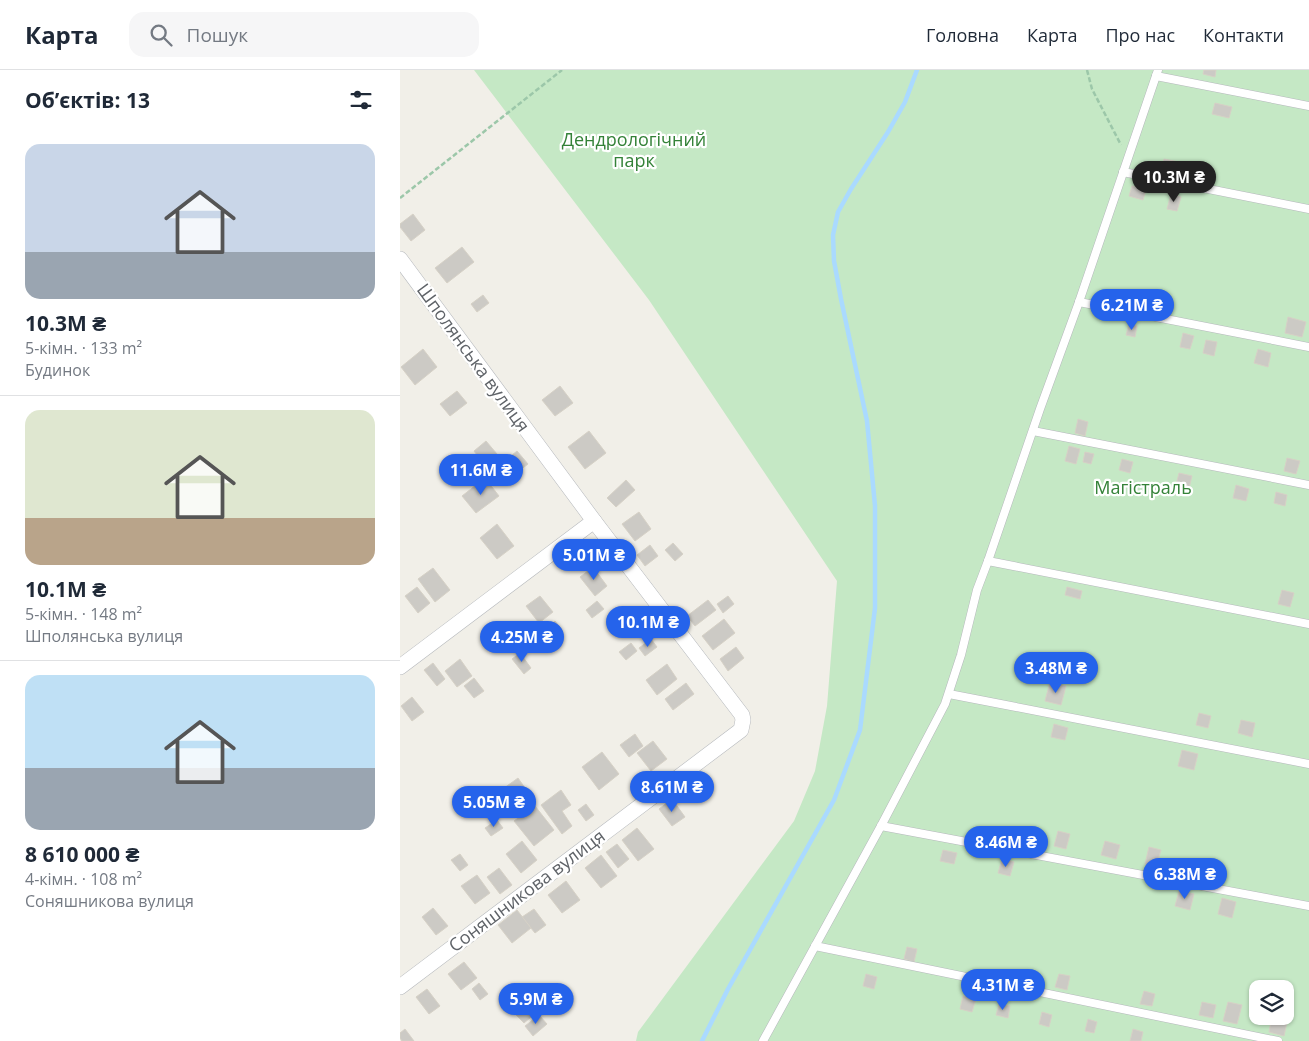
<!DOCTYPE html>
<html lang="uk">
<meta charset="utf-8">
<style>
:root{--surface:#fff;--page:#f6f6f7;--text:#1f2937;--muted:#747a83;--line:#e0e1e3;--accent:#2563eb}
body{margin:0;font-family:"Open Sans",sans-serif;background:var(--page);color:var(--text);height:100vh;display:flex;flex-direction:column;font-size:19px;white-space:nowrap}
*{box-sizing:border-box;margin:0}
p{font-size:16px;color:var(--muted)}
.icon{flex:none;width:28px;height:28px;fill:none;stroke:currentColor;stroke-width:2;stroke-linecap:round;stroke-linejoin:round}
.map{position:relative;flex:1;overflow:hidden}
.drawer{display:flex;flex-direction:column;background:var(--surface);width:400px}
.drawer>*{flex:none}
.fabs{position:absolute;left:849px;top:910px;display:grid;gap:10px}
.fabs a{display:grid;place-items:center;width:45px;height:45px;border-radius:10px;background:var(--surface);box-shadow:0 1px 4px #0004;font-size:25px}
.price{position:absolute;translate:-50% -42px;padding:0 11px;border-radius:18px;background:var(--accent);color:#fff;font-size:16px;line-height:32px;filter:drop-shadow(0 1px 2px #0008)}
.price::after{content:'';position:absolute;left:50%;top:30px;width:15px;height:11px;margin-left:-8px;background:inherit;clip-path:polygon(0 0,100% 0,50% 100%)}
.price.on{background:#222;color:#fff}
ul{padding:0;list-style:none}
li{display:grid;align-content:center;gap:10px;height:265px;padding:0 25px}
li+li{border-top:1px solid var(--line)}
li span{display:grid;place-items:center;height:155px;border-radius:15px;color:#555}
li>.icon{margin-inline-start:auto}
span .icon{width:90px;height:90px;fill:#fffc;stroke-width:1}
li b{font-size:21px}
h2{display:flex;justify-content:space-between;align-items:center;height:60px;padding:0 25px;font-size:21px}
header{display:flex;align-items:center;gap:30px;box-sizing:border-box;height:70px;padding:0 25px;background:var(--surface);border-bottom:1px solid var(--line)}
header strong{font-size:24px}
nav{display:flex;gap:28px;margin-inline-start:auto;font-size:18px}
.search{width:350px;height:45px;background:var(--page);display:flex;align-items:center;gap:12px;box-sizing:border-box;padding:0 18px;border-radius:15px;color:var(--muted);font-size:19px}
main{display:flex;flex:1;min-height:0}
.map>svg:first-child{display:block}
</style>
<header>
<strong>Карта</strong>
<div class="search"><svg class="icon" aria-label="search" viewBox="0 0 24 24"><circle cx="10" cy="10" r="6"/><path d="M15 15l6 6"/></svg>Пошук</div>
<nav><a>Головна</a><a>Карта</a><a>Про нас</a><a>Контакти</a></nav>
</header>
<main>
<section class="drawer">
<h2>Об’єктів: 13<svg class="icon" aria-label="filters" viewBox="0 0 24 24"><path d="M4 7h16M4 17h16"/><circle cx="9" cy="7" r="2"/><circle cx="15" cy="17" r="2"/></svg></h2>
<ul>
<li><span style="background:linear-gradient(#c9d6e8 70%,#9aa5b1 0)"><svg class="icon" aria-label="home" viewBox="0 0 24 24"><path d="M3 11l9-7 9 7M6 9v11h12V9"/></svg></span><div><b>10.3M ₴</b><p>5-кімн. · 133 m²</p><p>Будинок</p></div></li>
<li><span style="background:linear-gradient(#dfe7d0 70%,#b9a48a 0)"><svg class="icon" aria-label="home" viewBox="0 0 24 24"><path d="M3 11l9-7 9 7M6 9v11h12V9"/></svg></span><div><b>10.1M ₴</b><p>5-кімн. · 148 m²</p><p>Шполянська вулиця</p></div></li>
<li><span style="background:linear-gradient(#bfe0f5 60%,#9aa5b1 0)"><svg class="icon" aria-label="home" viewBox="0 0 24 24"><path d="M3 11l9-7 9 7M6 9v11h12V9"/></svg></span><div><b>8 610 000 ₴</b><p>4-кімн. · 108 m²</p><p>Соняшникова вулиця</p></div></li>
</ul>
</section>
<div class="map">
<svg width="909" height="971" viewBox="0 0 909 971">
<rect width="100%" height="100%" fill="#f1efe8"/>
<path fill="#c5e8c5" fill-rule="evenodd" d="M74 0H909V971H236L238 962 394 751 415 701 427 636 437 511 249 230ZM858 919H885V946H858Z"/>
<g fill="none" stroke-linecap="round" stroke-linejoin="round">
<path stroke="#aadaff" stroke-width="4.5" d="M302 971 328 919 434 730 460 660 475 538V436L467 351 441 229 434 191 433 165 438 142 451 119 488 62 505 32 517 0"/>
</g>
<g fill="#cccac5" stroke="#d6d1c6">
<path d="M804 0H816L815 7 803 4Z"/>
<path d="M815 33 832 37 829 48 812 44Z"/>
<path d="M764 89 779 92 776 104 761 100Z"/>
<path d="M732 116 746 120 743 130 729 126Z"/>
<path d="M771 124 781 127 777 141 767 139Z"/>
<path d="M13 144 25 160 11 171 0 157V154Z"/>
<path d="M62 177 74 192 47 213 35 198Z"/>
<path d="M83 225 89 233 77 242 71 234Z"/>
<path d="M736 225 747 227 744 241 733 238Z"/>
<path d="M888 247 906 252 902 267 885 263Z"/>
<path d="M729 254 737 256 735 267 726 265Z"/>
<path d="M783 263 794 266 790 279 780 277Z"/>
<path d="M806 270 817 272 814 286 803 283Z"/>
<path d="M23 279 37 297 15 315 1 297Z"/>
<path d="M858 279 871 283 868 297 854 293Z"/>
<path d="M160 316 173 333 155 346 142 330Z"/>
<path d="M57 321 67 333 50 346 40 334Z"/>
<path d="M678 349 688 352 685 366 675 363Z"/>
<path d="M189 361 206 383 185 399 168 377Z"/>
<path d="M86 371 97 384 84 394 74 381Z"/>
<path d="M669 376 680 379 676 394 665 391Z"/>
<path d="M117 381 128 394 110 408 100 395Z"/>
<path d="M685 382 694 384 691 394 683 392Z"/>
<path d="M887 388 900 391 896 404 884 401Z"/>
<path d="M722 389 733 392 730 403 719 400Z"/>
<path d="M57 390 63 398 52 407 46 399Z"/>
<path d="M779 403 792 406 788 422 775 419Z"/>
<path d="M85 408 99 426 76 443 62 426Z"/>
<path d="M226 410 235 420 216 437 207 428Z"/>
<path d="M836 415 849 419 846 431 833 428Z"/>
<path d="M876 422 887 425 885 436 874 433Z"/>
<path d="M239 442 251 459 235 471 222 454Z"/>
<path d="M97 454 114 476 97 489 80 468Z"/>
<path d="M273 473 283 484 275 491 265 480Z"/>
<path d="M250 475 258 486 245 496 237 485Z"/>
<path d="M193 497 207 516 195 526 180 507Z"/>
<path d="M33 498 50 520 35 532 18 509Z"/>
<path d="M17 517 30 533 18 543 5 526Z"/>
<path d="M667 517 682 521 680 529 665 525Z"/>
<path d="M882 520 894 523 890 537 878 534Z"/>
<path d="M140 526 153 542 139 553 126 536Z"/>
<path d="M328 526 334 534 323 543 317 534Z"/>
<path d="M308 530 316 540 295 556 287 546Z"/>
<path d="M197 531 204 539 192 548 186 540Z"/>
<path d="M223 541 234 555 218 567 207 553Z"/>
<path d="M324 549 335 563 313 580 302 566Z"/>
<path d="M155 551 161 559 150 568 144 560Z"/>
<path d="M103 552 118 571 105 582 90 562Z"/>
<path d="M251 569 257 577 245 586 239 578Z"/>
<path d="M231 573 237 581 226 590 219 582Z"/>
<path d="M336 577 344 588 328 601 320 589Z"/>
<path d="M120 583 131 598 124 604 112 589Z"/>
<path d="M60 589 72 606 57 617 45 601Z"/>
<path d="M33 593 45 609 37 616 24 600Z"/>
<path d="M267 594 277 609 257 625 246 610Z"/>
<path d="M74 608 84 621 74 628 64 616Z"/>
<path d="M650 612 666 616 661 635 645 631Z"/>
<path d="M286 613 294 624 273 640 265 629Z"/>
<path d="M12 627 24 642 12 651 1 636Z"/>
<path d="M799 643 811 646 808 658 796 655Z"/>
<path d="M841 650 855 653 852 667 838 663Z"/>
<path d="M654 654 668 658 665 670 651 667Z"/>
<path d="M235 664 243 676 229 687 220 675Z"/>
<path d="M253 671 267 689 251 701 237 683Z"/>
<path d="M782 680 798 684 794 700 778 696Z"/>
<path d="M202 682 219 704 199 720 182 697Z"/>
<path d="M295 703 308 719 296 728 284 712Z"/>
<path d="M118 708 125 718 108 731 100 721Z"/>
<path d="M161 720 171 735 162 741 172 756 162 764 141 735Z"/>
<path d="M272 729 285 747 272 756 259 739Z"/>
<path d="M186 734 194 745 186 751 178 740Z"/>
<path d="M135 736 154 760 134 776 114 751Z"/>
<path d="M97 750 103 758 91 766 85 758Z"/>
<path d="M237 758 254 779 238 791 222 770Z"/>
<path d="M658 761 670 764 666 779 654 776Z"/>
<path d="M122 771 137 790 121 803 106 784Z"/>
<path d="M705 771 720 775 716 789 701 785Z"/>
<path d="M217 774 229 789 218 798 206 782Z"/>
<path d="M749 777 761 780 756 797 745 794Z"/>
<path d="M543 780 557 783 554 794 540 791Z"/>
<path d="M60 784 68 795 60 801 51 790Z"/>
<path d="M201 785 217 806 201 818 185 798Z"/>
<path d="M602 789 614 792 610 806 598 803Z"/>
<path d="M99 798 112 815 100 824 87 807Z"/>
<path d="M77 805 90 823 75 834 61 816Z"/>
<path d="M166 811 180 830 162 843 148 825Z"/>
<path d="M779 821 794 824 790 840 775 836Z"/>
<path d="M822 828 836 832 832 848 818 844Z"/>
<path d="M33 838 48 856 36 865 22 847Z"/>
<path d="M134 839 146 855 135 863 122 847Z"/>
<path d="M117 840 131 858 112 873 98 855Z"/>
<path d="M507 877 517 879 514 892 504 889Z"/>
<path d="M64 892 77 908 61 920 48 904Z"/>
<path d="M466 904 477 907 474 919 463 916Z"/>
<path d="M659 904 670 906 667 920 655 917Z"/>
<path d="M79 913 88 924 80 930 72 919Z"/>
<path d="M27 919 40 936 29 944 16 927Z"/>
<path d="M744 921 755 924 752 936 740 934Z"/>
<path d="M563 926 576 929 572 942 560 939Z"/>
<path d="M129 932 137 942 124 953 115 944Z"/>
<path d="M802 932 816 935 813 948 799 945Z"/>
<path d="M828 932 842 935 837 954 823 951Z"/>
<path d="M599 934 610 936 608 948 596 945Z"/>
<path d="M642 942 652 945 649 957 639 954Z"/>
<path d="M139 945 147 954 133 966 125 956Z"/>
<path d="M872 946 888 947 884 966 869 962Z"/>
<path d="M688 949 697 952 694 963 685 961Z"/>
<path d="M5 959 14 971H2L0 968V963Z"/>
<path d="M733 959 743 962 741 971H730Z"/>
</g>
<g fill="none" stroke-linecap="round" stroke-linejoin="round">
<defs>
<g id="lane">
<path d="M756 6 909 36"/>
<path d="M723 102 909 139"/>
<path d="M679 232 909 277"/>
<path d="M633 361 909 415"/>
<path d="M588 491 909 554"/>
<path d="M549 624 909 694"/>
<path d="M481 756 909 836"/>
<path d="M415 876 878 971"/>
<path d="M363 971 481 756 545 634 561 585 577 520 588 491 640 339 679 232 758 0"/>
</g>
<g id="street">
<path d="M0 189 194 451 342 645 343 650 341 660 0 917"/>
<path d="M0 597 194 451"/>
</g>
</defs>
<use href="#lane" stroke="#b5b8bc" stroke-width="9"/>
<use href="#street" stroke="#b5b8bc" stroke-width="16"/>
<g stroke="#9cc7a9" stroke-width="2.5" stroke-dasharray="5 2.5" stroke-linecap="butt">
<path d="M687 0 692 19 721 75"/>
<path d="M0 128 162 0"/>
</g>
<use href="#lane" stroke="#fff" stroke-width="8"/>
<use href="#street" stroke="#fff" stroke-width="15"/>
</g>
<g text-anchor="middle" stroke-width="4.5" stroke-linejoin="round" paint-order="stroke">
<g font-size="18" fill="#348238" stroke="#fff">
<text x="234" y="76">Дендрологічний<tspan x="234" dy="21">парк</tspan></text>
<text x="743" y="424">Магістраль</text>
</g>
<g font-size="18" fill="#5f6368" stroke="#fff">
<text transform="translate(73 288) rotate(54)" y="6">Шполянська вулиця</text>
<text transform="translate(127 821) rotate(-37)" y="6">Соняшникова вулиця</text>
</g>
</g>
</svg>
<div class="fabs">
<a><svg class="icon" aria-label="layers" viewBox="0 0 24 24"><path d="M12 4l9 5-9 5-9-5zM3 14l9 5 9-5"/></svg></a>
</div>
<b class="price on" style="left:774px;top:133px">10.3M ₴</b>
<b class="price" style="left:732px;top:261px">6.21M ₴</b>
<b class="price" style="left:81px;top:426px">11.6M ₴</b>
<b class="price" style="left:194px;top:511px">5.01M ₴</b>
<b class="price" style="left:248px;top:578px">10.1M ₴</b>
<b class="price" style="left:122px;top:593px">4.25M ₴</b>
<b class="price" style="left:656px;top:624px">3.48M ₴</b>
<b class="price" style="left:272px;top:743px">8.61M ₴</b>
<b class="price" style="left:94px;top:758px">5.05M ₴</b>
<b class="price" style="left:606px;top:798px">8.46M ₴</b>
<b class="price" style="left:785px;top:830px">6.38M ₴</b>
<b class="price" style="left:603px;top:941px">4.31M ₴</b>
<b class="price" style="left:136px;top:955px">5.9M ₴</b>
</div>
</main>
